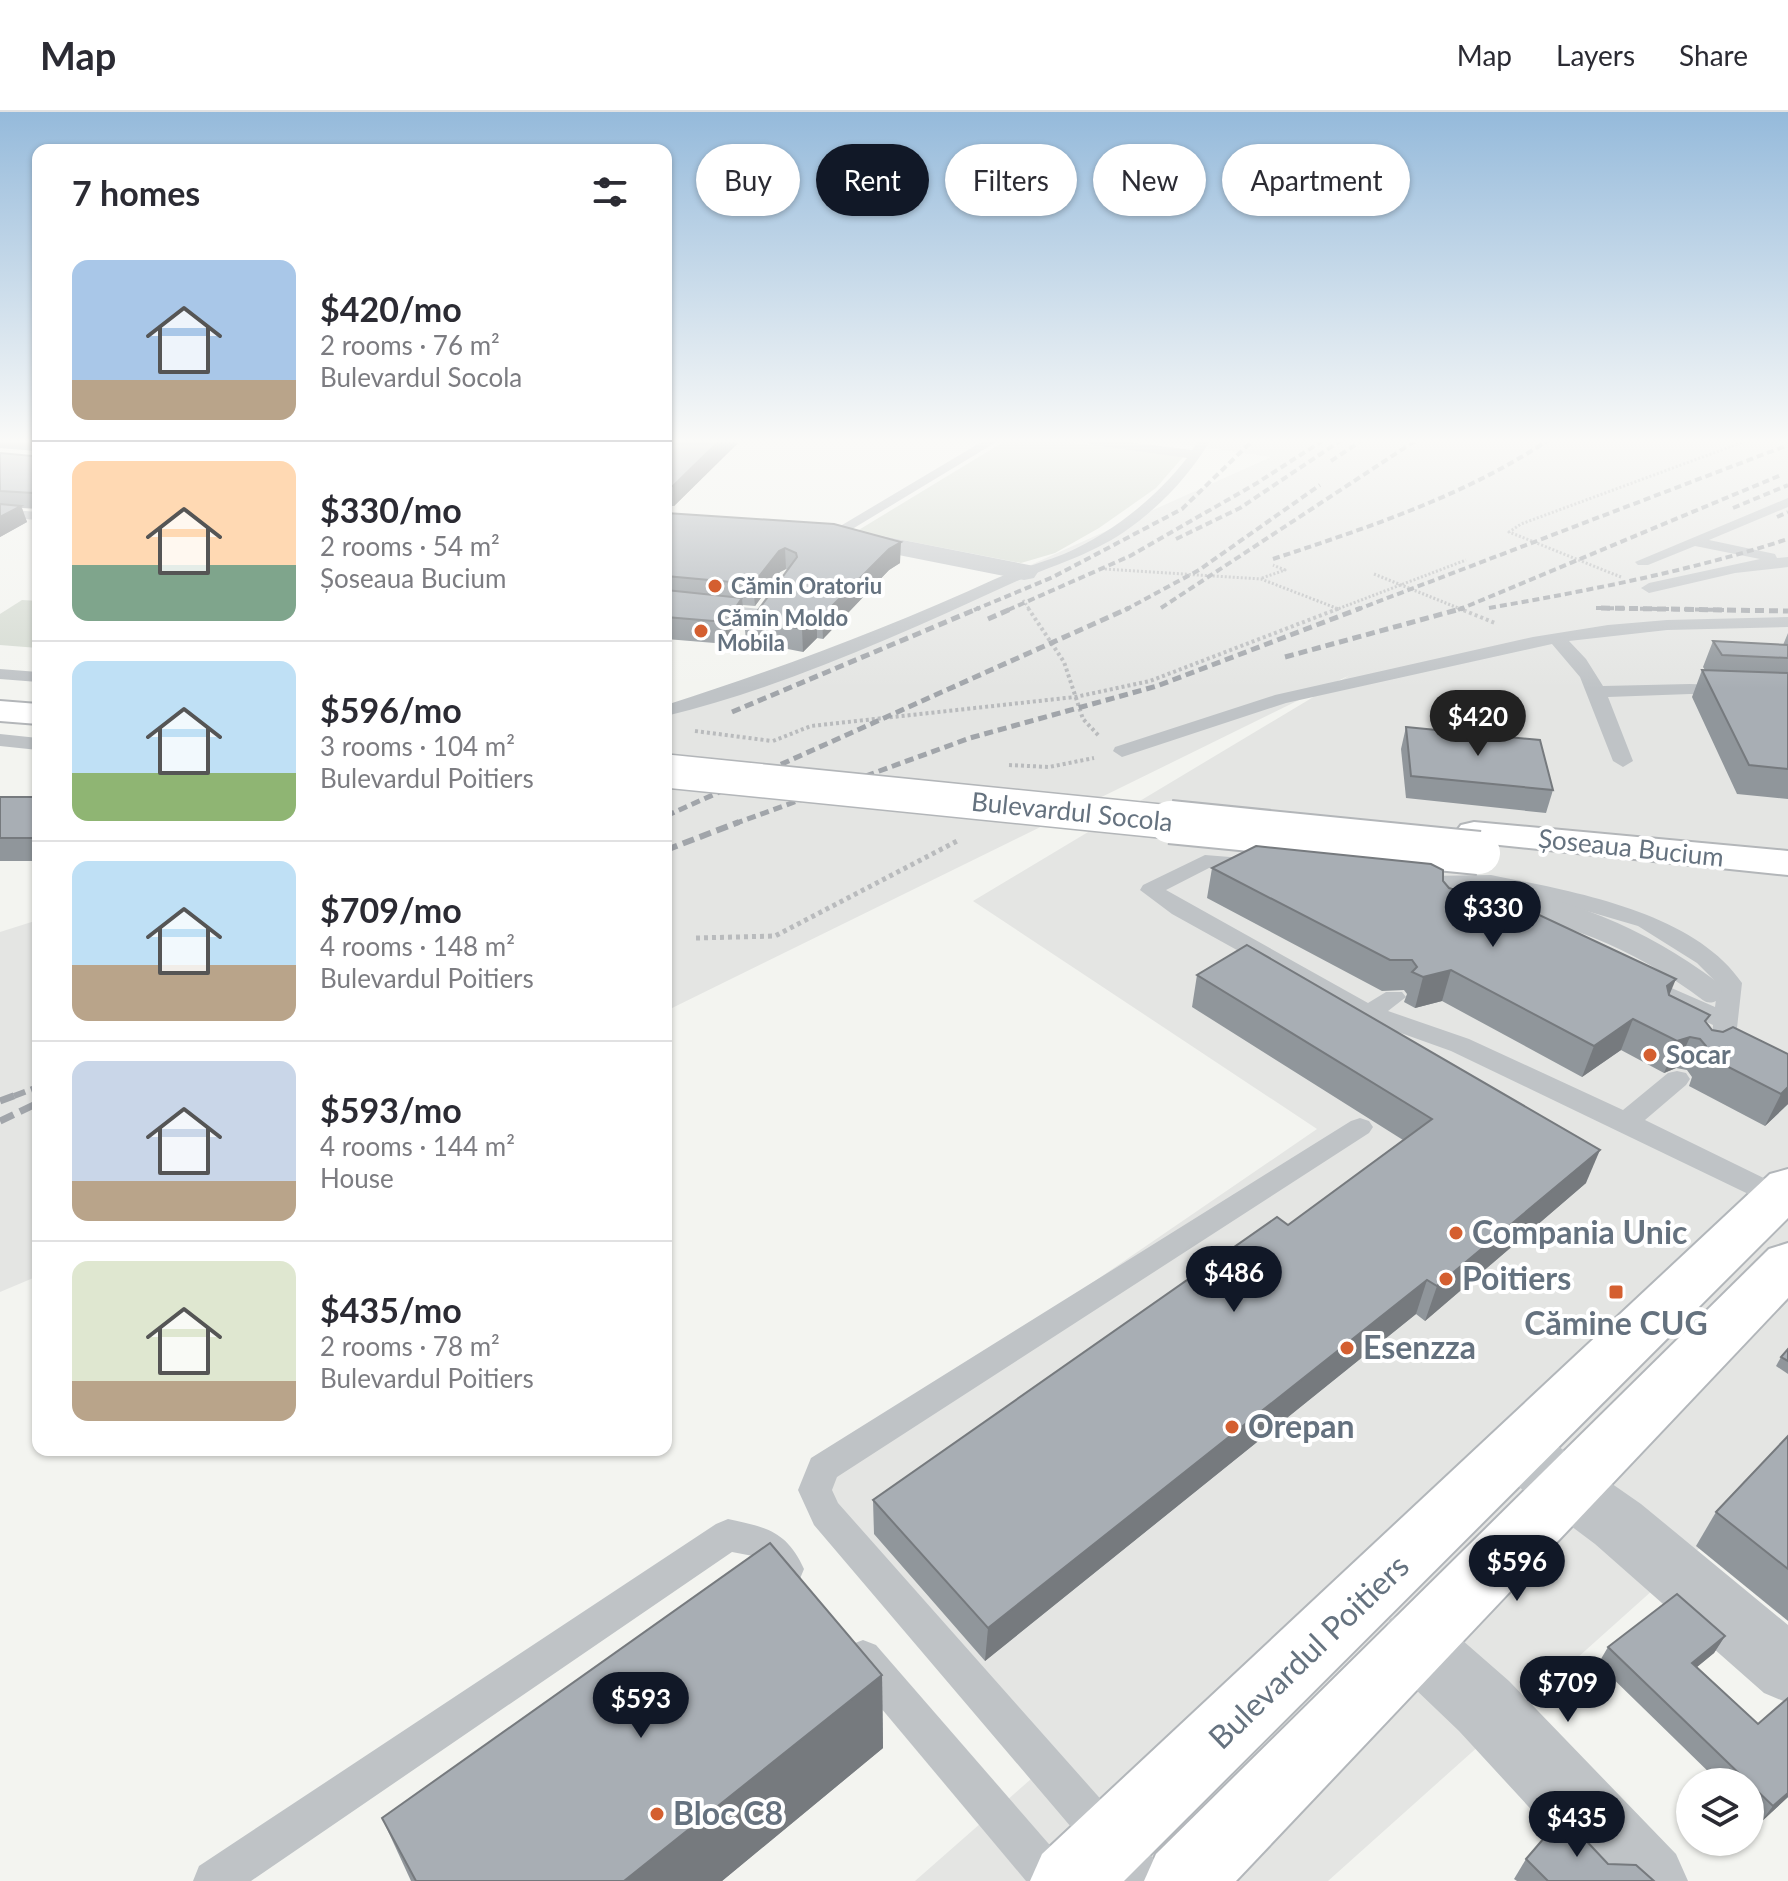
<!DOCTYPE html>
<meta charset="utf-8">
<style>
:root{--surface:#fff;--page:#f2f2f3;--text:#2b2b33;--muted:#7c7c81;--line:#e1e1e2;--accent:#111827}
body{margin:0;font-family:Lato,sans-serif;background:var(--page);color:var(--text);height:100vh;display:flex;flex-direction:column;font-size:30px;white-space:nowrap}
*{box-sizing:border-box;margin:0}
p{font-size:26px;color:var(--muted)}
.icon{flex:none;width:44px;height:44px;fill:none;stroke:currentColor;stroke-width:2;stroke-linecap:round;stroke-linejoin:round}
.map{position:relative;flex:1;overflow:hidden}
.side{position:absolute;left:32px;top:32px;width:640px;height:1312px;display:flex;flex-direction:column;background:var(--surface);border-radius:16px;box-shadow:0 2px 6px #0004}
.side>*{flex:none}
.hud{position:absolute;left:696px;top:32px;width:760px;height:72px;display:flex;gap:16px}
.controls{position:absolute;left:1676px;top:1656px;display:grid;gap:16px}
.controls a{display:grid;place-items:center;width:88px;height:88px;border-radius:50%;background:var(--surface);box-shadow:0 2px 6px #0004;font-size:40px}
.price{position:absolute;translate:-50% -68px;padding:0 18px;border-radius:28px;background:var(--accent);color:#fff;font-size:26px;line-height:52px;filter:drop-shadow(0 2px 4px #0008)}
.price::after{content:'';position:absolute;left:50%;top:48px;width:24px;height:18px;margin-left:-12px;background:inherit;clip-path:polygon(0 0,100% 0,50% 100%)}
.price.on{background:#222;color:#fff}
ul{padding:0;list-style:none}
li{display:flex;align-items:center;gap:24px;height:200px;padding:0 40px}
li+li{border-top:2px solid var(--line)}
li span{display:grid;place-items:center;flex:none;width:224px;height:160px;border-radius:16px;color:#555}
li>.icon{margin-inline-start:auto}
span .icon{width:96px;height:96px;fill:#fffc;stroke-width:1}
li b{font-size:34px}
h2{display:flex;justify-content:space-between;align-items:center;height:96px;padding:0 40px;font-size:34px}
.pill{padding:0 28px;border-radius:36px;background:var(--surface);box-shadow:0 2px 6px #0004;font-size:28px;line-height:72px}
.pill.on{background:var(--accent);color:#fff}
header{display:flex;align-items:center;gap:48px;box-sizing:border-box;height:112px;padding:0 40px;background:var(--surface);border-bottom:2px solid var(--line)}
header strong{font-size:38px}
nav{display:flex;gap:44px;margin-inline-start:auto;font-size:28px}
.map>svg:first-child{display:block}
</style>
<header>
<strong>Map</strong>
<nav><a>Map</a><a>Layers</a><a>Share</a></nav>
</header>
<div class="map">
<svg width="1788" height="1769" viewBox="0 0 1788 1769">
<rect width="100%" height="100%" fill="#f3f4f0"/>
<g fill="#e4e5e3">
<path d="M1162 329H1788V1357L1328 1769H915L1056 1645 807 1366 1317 1017 973 789 1350 563 666 899V604L768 571 1271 345Z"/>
<path d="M38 808V1164L0 1180V820Z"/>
</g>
<g fill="#d4dad1">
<path d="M1005 329H1058L1183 345 1156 376 1099 416 1055 441 1021 451 857 419Z"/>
<path d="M22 488 38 489V536L0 533V502Z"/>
</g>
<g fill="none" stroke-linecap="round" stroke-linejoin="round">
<defs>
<g id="secondary">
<path d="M1788 1057V1106L1124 1769H1030L1042 1742 1770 1062Z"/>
<path d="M1788 1131V1186L1236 1769H1144L1156 1742 1769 1137Z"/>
</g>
<g id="primary">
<path d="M0 589 38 592V612L0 609Z"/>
<path d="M1474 710 1788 739V763L1461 729 1455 721 1461 713Z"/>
</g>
</defs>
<use href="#secondary" stroke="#b2b6ba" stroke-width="4"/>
<use href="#primary" stroke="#b3b6b9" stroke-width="4"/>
<g stroke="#b9bbbd" stroke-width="3" stroke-dasharray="2 2" stroke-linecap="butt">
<path d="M1105 457 1261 467 1336 496"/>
<path d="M1374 462 1463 498"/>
<path d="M1621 465 1509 420 1521 412 1746 329"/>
<path d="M1262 466 1285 458 1273 453"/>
<path d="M1023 488 1030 498"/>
<path d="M1335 498 1466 448"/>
</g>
<g stroke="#b9bbbd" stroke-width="4" stroke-dasharray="3 3" stroke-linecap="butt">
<path d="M1028 496 1064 550 1083 607 1099 624"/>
<path d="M1458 496 1495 511"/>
<path d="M695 619 772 629"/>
<path d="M773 629 811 614 1075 585 1150 569 1340 496"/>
<path d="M1009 653 1049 655 1094 646"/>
</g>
<path stroke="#b9bbbd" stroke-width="5" stroke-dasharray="4 4" stroke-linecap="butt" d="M696 826 775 824 959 728"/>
<g fill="#bfc3c6" fill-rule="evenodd">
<path d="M983 329H998L839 425 834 426 827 422Z"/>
<path d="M1085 329H1120L1192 338 1198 329H1210C1189 364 1160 395 1124 420 1087 445 1047 455 1008 473 900 523 781 576 666 604V593C779 557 888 516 995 467 1018 457 1041 451 1064 442 1112 421 1155 387 1187 346L1091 333Z"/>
<path d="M1788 386V395L1709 428 1775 442 1777 446 1788 445V455L1735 461 1649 481 1641 476 1649 471 1760 447 1695 434 1648 453H1638L1635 450Z"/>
<path d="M0 397 38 400V408L0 405Z"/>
<path d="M666 487 760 497 768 502 760 507 666 497Z"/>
<path d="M1788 505V515L1667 518 1569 529 1586 547 1603 574 1690 572 1788 576V586L1690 582 1608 585 1633 649 1623 655 1613 649 1580 565 1552 532 1286 591 1122 645 1113 639 1115 635 1275 583 1533 525 1608 513 1667 508Z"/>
<path d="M0 557 38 560V570L0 567Z"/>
<path d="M0 622 38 626V638L0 634Z"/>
<path d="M1205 743 1255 747 1266 753 1255 759 1209 756 1166 778 1368 891 1386 880H1402L1406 885 1388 899 1469 927 1623 998 1668 961 1677 959 1686 961 1690 967 1686 973 1645 1008 1788 1078V1101L1451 939 1359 906 1172 802 1140 778 1143 773Z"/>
<path d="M1491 763C1570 779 1693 799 1742 871L1736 925 1733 931H1715L1712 925 1713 913 1636 876 1632 871 1636 866 1644 864 1715 895 1718 872 1697 851 1638 814 1556 790 1491 775 1429 776 1418 770 1429 764Z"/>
<path d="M1360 1006 1369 1009 1373 1015 1369 1021 837 1365 832 1378 838 1391 1160 1754 1166 1769H1117L814 1413 798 1378 811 1346 1351 1009Z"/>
<path d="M728 1407C766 1415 787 1419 804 1457L799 1469 786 1473 773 1469 753 1444 732 1440 251 1769H193L199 1754 716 1412Z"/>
<path d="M863 1528 876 1533 1068 1754 1074 1769H1026L850 1559 844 1546 850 1533Z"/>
</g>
<g fill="#bfc3c6" fill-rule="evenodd">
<path d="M842 416 1024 452 1034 454 1038 460 1034 466 1024 468 833 430 829 424 833 418Z"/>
<path d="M1517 1313 1539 1321 1641 1392 1788 1513V1591L1764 1581 1595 1432 1495 1357 1486 1339 1495 1321Z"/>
<path d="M1414 1497 1438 1507 1509 1569 1676 1742 1688 1769H1597L1459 1619 1390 1553 1380 1530 1390 1507Z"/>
</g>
<use href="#secondary" fill="#fff" fill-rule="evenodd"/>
<use href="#primary" fill="#fff" fill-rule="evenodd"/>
<g stroke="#a1a5aa" stroke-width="4" stroke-dasharray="7 4" stroke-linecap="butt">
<path d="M1331 349 1361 329"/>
<path d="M1733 396 1788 373"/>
<path d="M1777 405 1788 400"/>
<path d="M1176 427 1240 396 1340 329"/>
<path d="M1273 447C1369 415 1462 385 1547 329"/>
<path d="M1161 496 1415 329"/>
<path d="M1489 496C1591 478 1690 459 1788 427"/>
<path d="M1596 496 1729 498"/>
<path d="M974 498 1053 465 1182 397 1252 329"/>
<path d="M1008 498 1130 444 1257 371 1322 329"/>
<path d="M1125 498 1199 458 1320 373"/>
<path d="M1356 498 1788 333"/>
<path d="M1458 498 1781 363"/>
</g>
<g stroke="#a1a5aa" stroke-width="5" stroke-dasharray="9 5" stroke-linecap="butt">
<path d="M1601 496 1788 499"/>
<path d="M988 507 1013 496"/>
<path d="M1285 545 1464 496"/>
<path d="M732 600 979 496"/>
<path d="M666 704 1129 496"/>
<path d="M734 712 970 626 1157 574 1361 496"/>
</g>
<g stroke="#a1a5aa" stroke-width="6" stroke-dasharray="12 6" stroke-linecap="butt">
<path d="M666 738 739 710"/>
<path d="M14 984 38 975"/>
</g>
<g stroke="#a1a5aa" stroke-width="7" stroke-dasharray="15 7" stroke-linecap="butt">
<path d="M0 989 19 982"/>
<path d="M0 1009 38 991"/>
</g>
<defs>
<path id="primary-bridge-far1" d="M666 659 1190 712"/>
<path id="primary-bridge" d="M1170 710 1479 741"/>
</defs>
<use href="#primary-bridge-far1" stroke="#b3b6b9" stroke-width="36" stroke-linecap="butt"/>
<use href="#primary-bridge" stroke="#b3b6b9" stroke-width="46" stroke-linecap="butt"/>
<path stroke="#bfc3c6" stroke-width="23" d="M1471 783C1561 794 1638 825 1710 879"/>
<use href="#primary-bridge-far1" stroke="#fff" stroke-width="33"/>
<use href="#primary-bridge" stroke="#fff" stroke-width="42"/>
</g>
<g fill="#90969b">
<path d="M0 329H38V397L22 396 27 410 0 425V341L32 344 36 341V339L0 336Z"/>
<path d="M666 329 738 331 674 394H666Z"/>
<path d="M666 401 900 451 889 458 823 527 817 526 803 540 746 529 744 507 753 505 787 458 786 457 780 460 755 494 743 493 744 508 737 518V527L731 526 727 532 666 527Z"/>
<path d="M1788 521V687L1737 682 1692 585 1702 558H1705L1703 555 1713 529 1783 533Z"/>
<path d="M1406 615 1553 678 1546 701 1406 686 1401 637Z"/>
<rect x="0" y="685" width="38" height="64"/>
<path d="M1212 756 1443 769 1449 776 1669 883 1707 911 1712 918 1723 920 1733 915 1788 992 1765 1014 1689 974 1692 965 1687 958 1676 956 1664 961 1621 938 1582 965 1442 889 1415 896 1404 890 1407 882 1404 878 1382 879 1207 786Z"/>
<path d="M1197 863 1586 1071 1425 1209 1416 1202 985 1549 874 1422 873 1388 1288 1113 1403 1028 1192 895Z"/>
<path d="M1788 1237V1262L1776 1254 1781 1245Z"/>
<path d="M1788 1324V1509L1696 1434 1716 1400Z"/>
<path d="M1725 1524 1714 1541 1697 1555 1758 1612 1788 1586V1685L1760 1711 1750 1701V1670H1719L1598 1552 1608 1535Z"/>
<path d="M882 1563 883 1636 722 1769H411L382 1706Z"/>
<path d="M1526 1747 1608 1752 1654 1769H1517L1514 1767Z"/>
</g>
<g fill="#767a7e">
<path d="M719 329H737L738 331 674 394 673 374Z"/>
<path d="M21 394 27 410 0 425V405Z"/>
<path d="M901 430 900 451 889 458 823 527 822 504 889 437Z"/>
<path d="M785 436 786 457 780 460 755 494 753 472 779 439Z"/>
<path d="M742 486 744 508 737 518 734 498Z"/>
<path d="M730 504 731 526 727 532 725 510Z"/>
<path d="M817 504V526L803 540 802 517Z"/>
<path d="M1451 858 1442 889 1415 896 1423 865Z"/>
<path d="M1676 867 1663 898 1667 874Z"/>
<path d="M1633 907 1621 938 1582 965 1594 934Z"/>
<path d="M1690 925 1676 956 1664 961 1677 929Z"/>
<path d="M1788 975V992L1765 1014 1781 982Z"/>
<path d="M1600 1038 1586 1071 1425 1209 1437 1174Z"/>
<path d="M1427 1168 1416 1202 985 1549 988 1516Z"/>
<path d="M1725 1524 1714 1541 1681 1568 1692 1551Z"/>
<path d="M882 1563 883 1636 722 1769H624Z"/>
<path d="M1788 1681V1685L1760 1711 1773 1694Z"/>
</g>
<g fill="#a8aeb4" stroke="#767a7e" stroke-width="2">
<path d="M36 329H38V385L35 386 33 381 0 379V341L32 344 36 341Z"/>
<path d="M666 329H719L673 374H666Z"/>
<path d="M0 392 21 394 0 405Z"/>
<path d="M666 401 834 412 901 430 889 437 822 504H817L802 517 744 507 753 505 797 445 796 441 785 436 779 439 753 472 666 464Z"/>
<path d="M666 478 742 486 734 498 736 505 730 504 725 510 666 505Z"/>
<path d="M1713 529 1788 533V546L1722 543Z"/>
<path d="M1702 558 1788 561V657L1749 653Z"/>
<path d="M1406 615 1540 628 1553 678 1411 664Z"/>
<rect x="0" y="685" width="38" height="41"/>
<path d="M1256 734 1431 752 1443 758V769L1449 776 1456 778 1473 772 1676 867 1667 874 1669 883 1710 903 1705 909 1712 918 1723 920 1733 915 1788 942V975L1781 982 1703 942 1706 934 1700 927 1690 925 1677 929 1633 907 1594 934 1451 858 1423 865 1412 860 1417 855 1412 848H1390L1212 756Z"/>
<path d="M1247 833 1600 1038 1437 1174 1427 1168 988 1516 873 1388 1277 1105 1288 1113 1432 1007 1197 863Z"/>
<path d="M1788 1237V1249L1781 1245Z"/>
<path d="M1788 1324V1457L1716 1400Z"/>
<path d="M770 1431 882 1563 624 1769H416L382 1706Z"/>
<path d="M1677 1482 1725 1524 1692 1551 1758 1612 1788 1586V1681L1773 1694 1750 1672V1670H1748L1608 1535Z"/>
<path d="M1563 1704 1608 1752 1636 1753 1654 1769H1548L1526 1747Z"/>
</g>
<linearGradient id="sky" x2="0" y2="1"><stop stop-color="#95badb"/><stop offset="0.57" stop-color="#fafaf8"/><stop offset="1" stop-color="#fafaf8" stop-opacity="0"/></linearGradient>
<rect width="1788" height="577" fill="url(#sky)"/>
<g fill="#d45f30" stroke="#fff" stroke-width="3">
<circle cx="715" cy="474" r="8"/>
<circle cx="701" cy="519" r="8"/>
<circle cx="1650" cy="943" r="8"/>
<circle cx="1456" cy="1121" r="8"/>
<circle cx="1446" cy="1167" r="8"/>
<rect x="1608" y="1172" width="16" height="16" rx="4"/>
<circle cx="1347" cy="1236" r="8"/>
<circle cx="1232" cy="1315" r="8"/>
<circle cx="657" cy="1702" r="8"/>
</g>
<g text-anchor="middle" stroke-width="8" stroke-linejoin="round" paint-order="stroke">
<g font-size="22" font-weight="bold" fill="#65727f" stroke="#fff" text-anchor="start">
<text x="731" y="482">Cămin Oratoriu</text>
<text x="717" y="514">Cămin Moldo<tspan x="717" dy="25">Mobila</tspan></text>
</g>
<g font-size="26" fill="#65727f" stroke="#fff">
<text transform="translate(1072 700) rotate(6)" y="9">Bulevardul Socola</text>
<text transform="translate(1631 736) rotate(6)" y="9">Șoseaua Bucium</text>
</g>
<g font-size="26" font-weight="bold" fill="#65727f" stroke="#fff" text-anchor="start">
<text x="1666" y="952">Socar</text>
</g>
<g font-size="32" font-weight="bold" fill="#65727f" stroke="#fff" text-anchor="start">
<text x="1472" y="1132">Compania Unic</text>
<text x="1462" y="1178">Poitiers</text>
<text x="1616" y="1223" text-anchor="middle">Cămine CUG</text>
<text x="1363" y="1247">Esenzza</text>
<text x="1248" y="1326">Orepan</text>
<text x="673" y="1713">Bloc C8</text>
</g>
<g font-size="32" fill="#65727f" stroke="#fff">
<text transform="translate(1309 1540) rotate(-44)" y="11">Bulevardul Poitiers</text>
</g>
</g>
</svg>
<div class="controls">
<a><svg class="icon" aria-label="layers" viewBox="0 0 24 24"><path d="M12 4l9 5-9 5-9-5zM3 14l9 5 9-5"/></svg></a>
</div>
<b class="price on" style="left:1478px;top:646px">$420</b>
<b class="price" style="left:1493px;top:837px">$330</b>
<b class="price" style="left:1234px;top:1202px">$486</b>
<b class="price" style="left:1517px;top:1491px">$596</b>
<b class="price" style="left:1568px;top:1612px">$709</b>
<b class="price" style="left:641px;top:1628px">$593</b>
<b class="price" style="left:1577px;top:1747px">$435</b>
<div class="hud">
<a class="pill">Buy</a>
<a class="pill on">Rent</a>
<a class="pill">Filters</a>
<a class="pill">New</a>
<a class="pill">Apartment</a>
</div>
<section class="side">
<h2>7 homes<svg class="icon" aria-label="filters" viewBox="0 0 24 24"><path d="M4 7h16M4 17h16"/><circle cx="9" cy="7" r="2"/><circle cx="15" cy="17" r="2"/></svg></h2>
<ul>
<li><span style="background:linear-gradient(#a9c7e8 75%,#b9a48a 0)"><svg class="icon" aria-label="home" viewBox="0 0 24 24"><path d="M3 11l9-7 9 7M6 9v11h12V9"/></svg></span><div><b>$420/mo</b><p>2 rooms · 76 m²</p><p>Bulevardul Socola</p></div></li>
<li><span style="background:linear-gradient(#ffd9b3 65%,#7fa58c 0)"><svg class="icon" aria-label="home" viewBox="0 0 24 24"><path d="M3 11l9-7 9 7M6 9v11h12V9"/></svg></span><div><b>$330/mo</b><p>2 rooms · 54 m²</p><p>Șoseaua Bucium</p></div></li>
<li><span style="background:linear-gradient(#bfe0f5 70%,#8fb573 0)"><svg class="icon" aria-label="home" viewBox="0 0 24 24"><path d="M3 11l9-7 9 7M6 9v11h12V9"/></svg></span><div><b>$596/mo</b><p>3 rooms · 104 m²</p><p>Bulevardul Poitiers</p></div></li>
<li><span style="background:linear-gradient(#bfe0f5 65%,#b9a48a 0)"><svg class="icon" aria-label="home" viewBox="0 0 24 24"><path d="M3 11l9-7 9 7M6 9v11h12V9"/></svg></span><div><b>$709/mo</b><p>4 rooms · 148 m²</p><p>Bulevardul Poitiers</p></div></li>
<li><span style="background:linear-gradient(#c9d6e8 75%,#b9a48a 0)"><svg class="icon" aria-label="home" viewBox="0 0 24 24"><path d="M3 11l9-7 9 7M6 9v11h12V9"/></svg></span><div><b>$593/mo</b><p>4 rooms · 144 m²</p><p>House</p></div></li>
<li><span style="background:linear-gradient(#dfe7d0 75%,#b9a48a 0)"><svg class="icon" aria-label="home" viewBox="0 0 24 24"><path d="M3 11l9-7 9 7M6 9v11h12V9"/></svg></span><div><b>$435/mo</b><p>2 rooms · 78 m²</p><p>Bulevardul Poitiers</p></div></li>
</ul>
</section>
</div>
